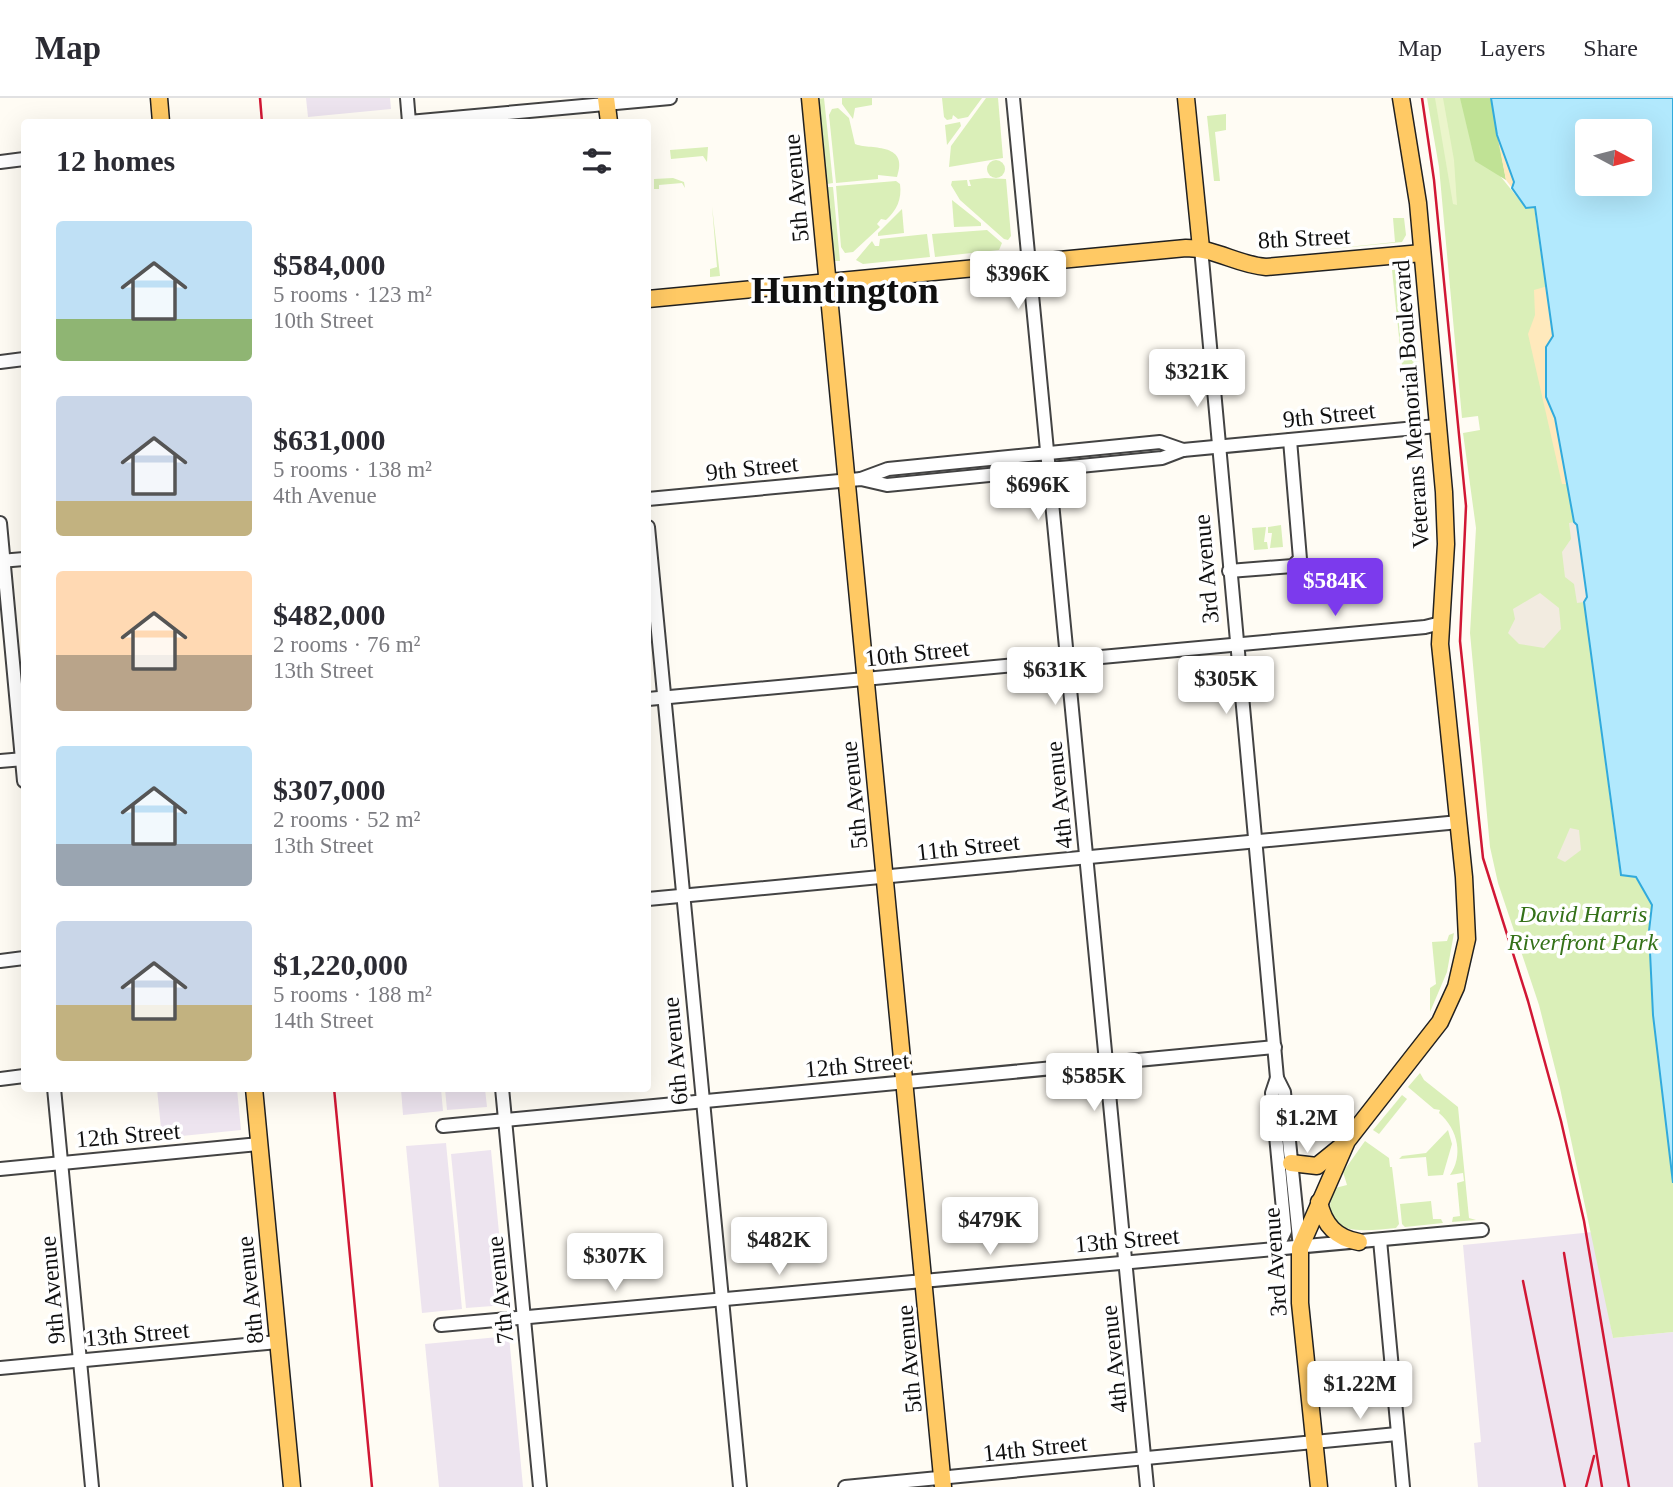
<!DOCTYPE html>
<meta charset="utf-8">
<style>
:root{--surface:#fff;--page:#f7f7f7;--text:#2b2b33;--muted:#7c7c81;--line:#e1e1e2;--accent:#7c3aed}
body{margin:0;font-family:Georgia,serif;background:var(--page);color:var(--text);height:100vh;display:flex;flex-direction:column;font-size:26px;white-space:nowrap}
*{box-sizing:border-box;margin:0}
p{font-size:23px;color:var(--muted)}
.icon{flex:none;width:38px;height:38px;fill:none;stroke:currentColor;stroke-width:2;stroke-linecap:round;stroke-linejoin:round}
.map{position:relative;flex:1;overflow:hidden}
.panel{position:absolute;left:21px;top:21px;width:630px;height:973px;display:flex;flex-direction:column;background:var(--surface);border-radius:7px;box-shadow:0 7px 28px #0002}
.panel>*{flex:none}
.needle{width:46px;rotate:97deg}
.fabs{position:absolute;left:1575px;top:21px;display:grid;gap:14px}
.fabs a{display:grid;place-items:center;width:77px;height:77px;border-radius:7px;background:var(--surface);box-shadow:0 7px 28px #0002;font-size:35px}
.price{position:absolute;translate:-50% -60px;padding:0 16px;border-radius:7px;background:#fff;color:#222;font-size:23px;line-height:46px;filter:drop-shadow(0 2px 4px #0008)}
.price::after{content:'';position:absolute;left:50%;top:42px;width:21px;height:16px;margin-left:-10px;background:inherit;clip-path:polygon(0 0,100% 0,50% 100%)}
.price.selected{background:var(--accent);color:#fff}
ul{padding:0;list-style:none}
li{display:flex;align-items:center;gap:21px;height:175px;padding:0 35px}
li span{display:grid;place-items:center;flex:none;width:196px;height:140px;border-radius:7px;color:#555}
li>.icon{margin-inline-start:auto}
span .icon{width:84px;height:84px;fill:#fffc;stroke-width:1}
li b{font-size:30px}
h2{display:flex;justify-content:space-between;align-items:center;height:84px;padding:0 35px;font-size:30px}
header{display:flex;align-items:center;gap:42px;box-sizing:border-box;height:98px;padding:0 35px;background:var(--surface);border-bottom:2px solid var(--line)}
header strong{font-size:33px}
nav{display:flex;gap:38px;margin-inline-start:auto;font-size:24px}
.map>svg:first-child{display:block}
</style>
<header>
<strong>Map</strong>
<nav><a>Map</a><a>Layers</a><a>Share</a></nav>
</header>
<div class="map">
<svg width="1673" height="1389" viewBox="0 0 1673 1389">
<rect width="100%" height="100%" fill="#fffcf4"/>
<g fill="#ede4ef">
<path d="M306 0H390L391 11 308 19Z"/>
<path d="M157 991H237L241 1032 162 1040Z"/>
<path d="M401 991H441L443 1013 403 1017Z"/>
<path d="M445 991H485L487 1009 447 1012Z"/>
<path d="M446 1045 462 1211 422 1215 406 1048Z"/>
<path d="M491 1052 506 1207 466 1210 451 1056Z"/>
<path d="M1593 1134 1613 1240 1673 1234V1389H1478L1474 1345 1481 1344 1463 1147Z"/>
<path d="M509 1238 523 1389H439L425 1246Z"/>
</g>
<g fill="#daefb8">
<path d="M824 0 833 85 827 86 818 1Z"/>
<path d="M842 0H872V7L855 10 853 21 842 6Z"/>
<path d="M942 0H982L968 19 958 21 953 17 952 21 947 22 944 19Z"/>
<path d="M986 0H998L1003 60 949 69 951 48Z"/>
<path d="M1427 0H1488L1501 79 1526 110 1534 109 1553 238 1555 320 1574 424 1577 427 1584 504 1620 776 1635 779 1652 807 1649 833 1653 917 1673 1085V1234L1613 1240 1560 990 1539 907 1498 785 1490 749 1470 535 1476 430 1463 335 1480 332 1478 318 1462 320 1439 69Z"/>
<path d="M838 10 849 20 855 46C868 52 910 43 897 79L878 77V81L836 85 829 17 832 11Z"/>
<path d="M1226 16V32L1215 34 1220 83H1214L1207 18Z"/>
<path d="M960 24 961 28 947 47 945 27Z"/>
<path d="M708 49 707 64 703 58 671 61 670 52Z"/>
<circle cx="996" cy="71" r="9"/>
<path d="M673 80 684 84 685 90 682 85 659 87V91H654V81Z"/>
<path d="M985 80 1006 81 1011 138 1008 142 1004 141 960 102 951 87 952 83 967 82 968 88H971L969 82Z"/>
<path d="M896 83 900 86C902 101 897 112 886 122L881 121 877 126 880 129 853 154 845 155 841 149 836 88Z"/>
<path d="M827 89H833L840 163H835L833 156Z"/>
<path d="M952 102 981 125V128L954 129Z"/>
<path d="M712 108 720 178 710 179V171L717 169Z"/>
<path d="M902 111 904 135 878 138V135Z"/>
<path d="M1393 120H1404L1406 137 1402 144 1310 153 1395 144Z"/>
<path d="M987 132 1002 145 999 152 935 159 932 136Z"/>
<path d="M927 136 930 159 863 166 856 162 872 143 875 148H879L880 141Z"/>
<path d="M1409 171 1422 316 1420 323 1408 325 1392 172Z"/>
<path d="M1281 427 1283 449 1270 450 1272 435H1268V429Z"/>
<path d="M1266 429 1264 444H1267L1268 451 1254 452 1252 430Z"/>
<path d="M1454 835 1447 874 1430 914V890L1436 886 1432 844 1447 843 1449 837Z"/>
<path d="M1420 975 1424 982 1458 1009 1469 1120 1476 1122 1452 1124 1453 1119 1460 1118 1457 1085 1464 1083 1463 1075 1450 1077C1463 1059 1459 1032 1439 1015L1440 1012 1434 1011 1408 989Z"/>
<path d="M1402 997 1407 1001 1379 1036 1373 1032Z"/>
<path d="M1448 1032 1452 1046 1443 1077 1428 1078 1426 1059 1399 1061 1402 1058 1426 1055Z"/>
<path d="M1365 1043 1389 1060 1390 1069H1392L1399 1126 1396 1130C1363 1133 1314 1140 1335 1090L1347 1087 1343 1074Z"/>
<path d="M1431 1103 1433 1121H1441L1443 1125 1405 1129 1402 1126 1400 1106Z"/>
</g>
<path fill="#c0e295" d="M1460 0H1491L1506 82 1475 63Z"/>
<g fill="#ffe9bc">
<path d="M1497 37 1514 84 1512 90 1506 82Z"/>
<path d="M1548 188 1576 386H1562L1528 236 1535 217 1534 192Z"/>
</g>
<path fill="#ebf5cb" d="M1435 0H1443L1454 62 1457 107 1453 106Z"/>
<g fill="#f2ebe0">
<path d="M1574 424 1577 427 1587 500 1584 504 1577 505 1574 486 1565 479 1562 454 1571 441 1569 425Z"/>
<path d="M1540 495 1559 510 1561 531 1544 550 1519 546 1508 535 1515 521 1513 511Z"/>
<path d="M1570 730 1579 732 1581 752 1565 764 1557 760Z"/>
</g>
<path fill="#b2e9fd" stroke="#31aadc" stroke-width="2" fill-rule="evenodd" d="M1491 0H1673V1085L1653 917 1649 833 1652 807 1636 779 1621 777 1584 504 1587 499 1577 427 1574 424 1555 320 1546 299V249L1553 238 1535 109 1526 110 1512 90 1514 84 1497 37ZM1587 33H1640V86H1587Z"/>
<g fill="none" stroke-linecap="round" stroke-linejoin="round">
<defs>
<g id="minor">
<path d="M407 0 409 24 670 0"/>
<path d="M1013 0 1147 1389"/>
<path d="M0 64 24 61"/>
<path d="M1201 150 1277 980 1284 994 1300 1150"/>
<path d="M0 264 24 261"/>
<path d="M861 381 888 371 1130 347 1160 344 1183 352"/>
<path d="M648 401 861 381 887 387 1162 360 1183 352 1437 328"/>
<path d="M0 425 24 683"/>
<path d="M648 429 740 1389"/>
<path d="M0 463 24 461"/>
<path d="M1229 473 1293 468 1300 461 1290 342"/>
<path d="M648 601 1425 529 1441 525"/>
<path d="M0 663 24 661"/>
<path d="M648 801 1459 724"/>
<path d="M0 863 24 860"/>
<path d="M1277 980 1272 995 1285 1133 1278 1148"/>
<path d="M0 981 24 978"/>
<path d="M54 990 92 1389"/>
<path d="M502 990 540 1389"/>
<path d="M443 1028 1275 949"/>
<path d="M0 1071 259 1046"/>
<path d="M1380 1142 1403 1389"/>
<path d="M441 1227 1482 1132"/>
<path d="M0 1270 278 1244"/>
<path d="M845 1389 1397 1336"/>
</g>
<g id="major">
<path d="M159 0 161 24"/>
<path d="M606 0 609 24"/>
<path d="M810 0 943 1389"/>
<path d="M1186 0 1201 150"/>
<path d="M648 201 1186 150C1215 150 1238 167 1266 169L1422 155"/>
<path d="M254 990 292 1389"/>
<path d="M1291 1065 1317 1068 1343 1047"/>
<path d="M1319 1104C1324 1127 1336 1140 1359 1144"/>
<path d="M1319 1389 1300 1205V1150L1347 1043 1440 924 1456 889 1467 841 1464 779 1440 546 1446 446 1444 394 1418 105 1401 0"/>
</g>
</defs>
<use href="#minor" stroke="#434343" stroke-width="16"/>
<use href="#major" stroke="#212121" stroke-width="19"/>
<use href="#minor" stroke="#fff" stroke-width="12"/>
<use href="#major" stroke="#ffc964" stroke-width="16"/>
<g stroke="#d11734" stroke-width="2.5">
<path d="M260 0 262 24"/>
<path d="M1422 0 1434 82 1466 408 1460 543 1483 760 1528 903 1561 1023 1584 1123 1629 1389"/>
<path d="M334 990 372 1389"/>
<path d="M1564 1155 1602 1389"/>
<path d="M1523 1183 1565 1389"/>
<path d="M1586 1389 1594 1358"/>
</g>
</g>
<g text-anchor="middle" stroke-width="7" stroke-linejoin="round" paint-order="stroke">
<g font-size="24" fill="#101010" stroke="#fff">
<text transform="translate(796 90) rotate(-95)" y="8">5th Avenue</text>
<text transform="translate(1304 140) rotate(-3)" y="8">8th Street</text>
<text transform="translate(1411 306) rotate(-94)" y="8">Veterans Memorial Boulevard</text>
<text transform="translate(1329 317) rotate(-6)" y="8">9th Street</text>
<text transform="translate(752 370) rotate(-6)" y="8">9th Street</text>
<text transform="translate(1206 471) rotate(-95)" y="8">3rd Avenue</text>
<text transform="translate(917 555) rotate(-6)" y="8">10th Street</text>
<text transform="translate(854 697) rotate(-96)" y="8">5th Avenue</text>
<text transform="translate(1059 697) rotate(-96)" y="8">4th Avenue</text>
<text transform="translate(968 749) rotate(-6)" y="8">11th Street</text>
<text transform="translate(675 953) rotate(-95)" y="8">6th Avenue</text>
<text transform="translate(857 967) rotate(-5)" y="8">12th Street</text>
<text transform="translate(128 1037) rotate(-5)" y="8">12th Street</text>
<text transform="translate(1127 1142) rotate(-5)" y="8">13th Street</text>
<text transform="translate(1275 1164) rotate(-94)" y="8">3rd Avenue</text>
<text transform="translate(52 1192) rotate(-95)" y="8">9th Avenue</text>
<text transform="translate(250 1192) rotate(-96)" y="8">8th Avenue</text>
<text transform="translate(500 1192) rotate(-96)" y="8">7th Avenue</text>
<text transform="translate(137 1236) rotate(-5)" y="8">13th Street</text>
<text transform="translate(909 1261) rotate(-95)" y="8">5th Avenue</text>
<text transform="translate(1114 1261) rotate(-96)" y="8">4th Avenue</text>
<text transform="translate(1035 1350) rotate(-6)" y="8">14th Street</text>
</g>
<g font-size="24" font-style="italic" fill="#347118" stroke="#fff">
<text x="1583" y="824">David Harris<tspan x="1583" dy="28">Riverfront Park</tspan></text>
</g>
<g font-size="38" font-weight="bold" fill="#101010" stroke="#fff">
<text x="845" y="205">Huntington</text>
</g>
</g>
</svg>
<div class="fabs">
<a><svg class="needle" viewBox="-14 -14 28 28"><path d="M0-13l5 13h-10z" fill="#e53935"/><path d="M0 13l5-13h-10z" fill="#7c7c81"/></svg></a>
</div>
<b class="price" style="left:1018px;top:213px">$396K</b>
<b class="price" style="left:1197px;top:311px">$321K</b>
<b class="price" style="left:1038px;top:424px">$696K</b>
<b class="price selected" style="left:1335px;top:520px">$584K</b>
<b class="price" style="left:1055px;top:609px">$631K</b>
<b class="price" style="left:1226px;top:618px">$305K</b>
<b class="price" style="left:1094px;top:1015px">$585K</b>
<b class="price" style="left:1307px;top:1057px">$1.2M</b>
<b class="price" style="left:990px;top:1159px">$479K</b>
<b class="price" style="left:779px;top:1179px">$482K</b>
<b class="price" style="left:615px;top:1195px">$307K</b>
<b class="price" style="left:1360px;top:1323px">$1.22M</b>
<section class="panel">
<h2>12 homes<svg class="icon" aria-label="filters" viewBox="0 0 24 24"><path d="M4 7h16M4 17h16"/><circle cx="9" cy="7" r="2"/><circle cx="15" cy="17" r="2"/></svg></h2>
<ul>
<li><span style="background:linear-gradient(#bfe0f5 70%,#8fb573 0)"><svg class="icon" aria-label="home" viewBox="0 0 24 24"><path d="M3 11l9-7 9 7M6 9v11h12V9"/></svg></span><div><b>$584,000</b><p>5 rooms · 123 m²</p><p>10th Street</p></div></li>
<li><span style="background:linear-gradient(#c9d6e8 75%,#c2b280 0)"><svg class="icon" aria-label="home" viewBox="0 0 24 24"><path d="M3 11l9-7 9 7M6 9v11h12V9"/></svg></span><div><b>$631,000</b><p>5 rooms · 138 m²</p><p>4th Avenue</p></div></li>
<li><span style="background:linear-gradient(#ffd9b3 60%,#b9a48a 0)"><svg class="icon" aria-label="home" viewBox="0 0 24 24"><path d="M3 11l9-7 9 7M6 9v11h12V9"/></svg></span><div><b>$482,000</b><p>2 rooms · 76 m²</p><p>13th Street</p></div></li>
<li><span style="background:linear-gradient(#bfe0f5 70%,#9aa5b1 0)"><svg class="icon" aria-label="home" viewBox="0 0 24 24"><path d="M3 11l9-7 9 7M6 9v11h12V9"/></svg></span><div><b>$307,000</b><p>2 rooms · 52 m²</p><p>13th Street</p></div></li>
<li><span style="background:linear-gradient(#c9d6e8 60%,#c2b280 0)"><svg class="icon" aria-label="home" viewBox="0 0 24 24"><path d="M3 11l9-7 9 7M6 9v11h12V9"/></svg></span><div><b>$1,220,000</b><p>5 rooms · 188 m²</p><p>14th Street</p></div></li>
</ul>
</section>
</div>
